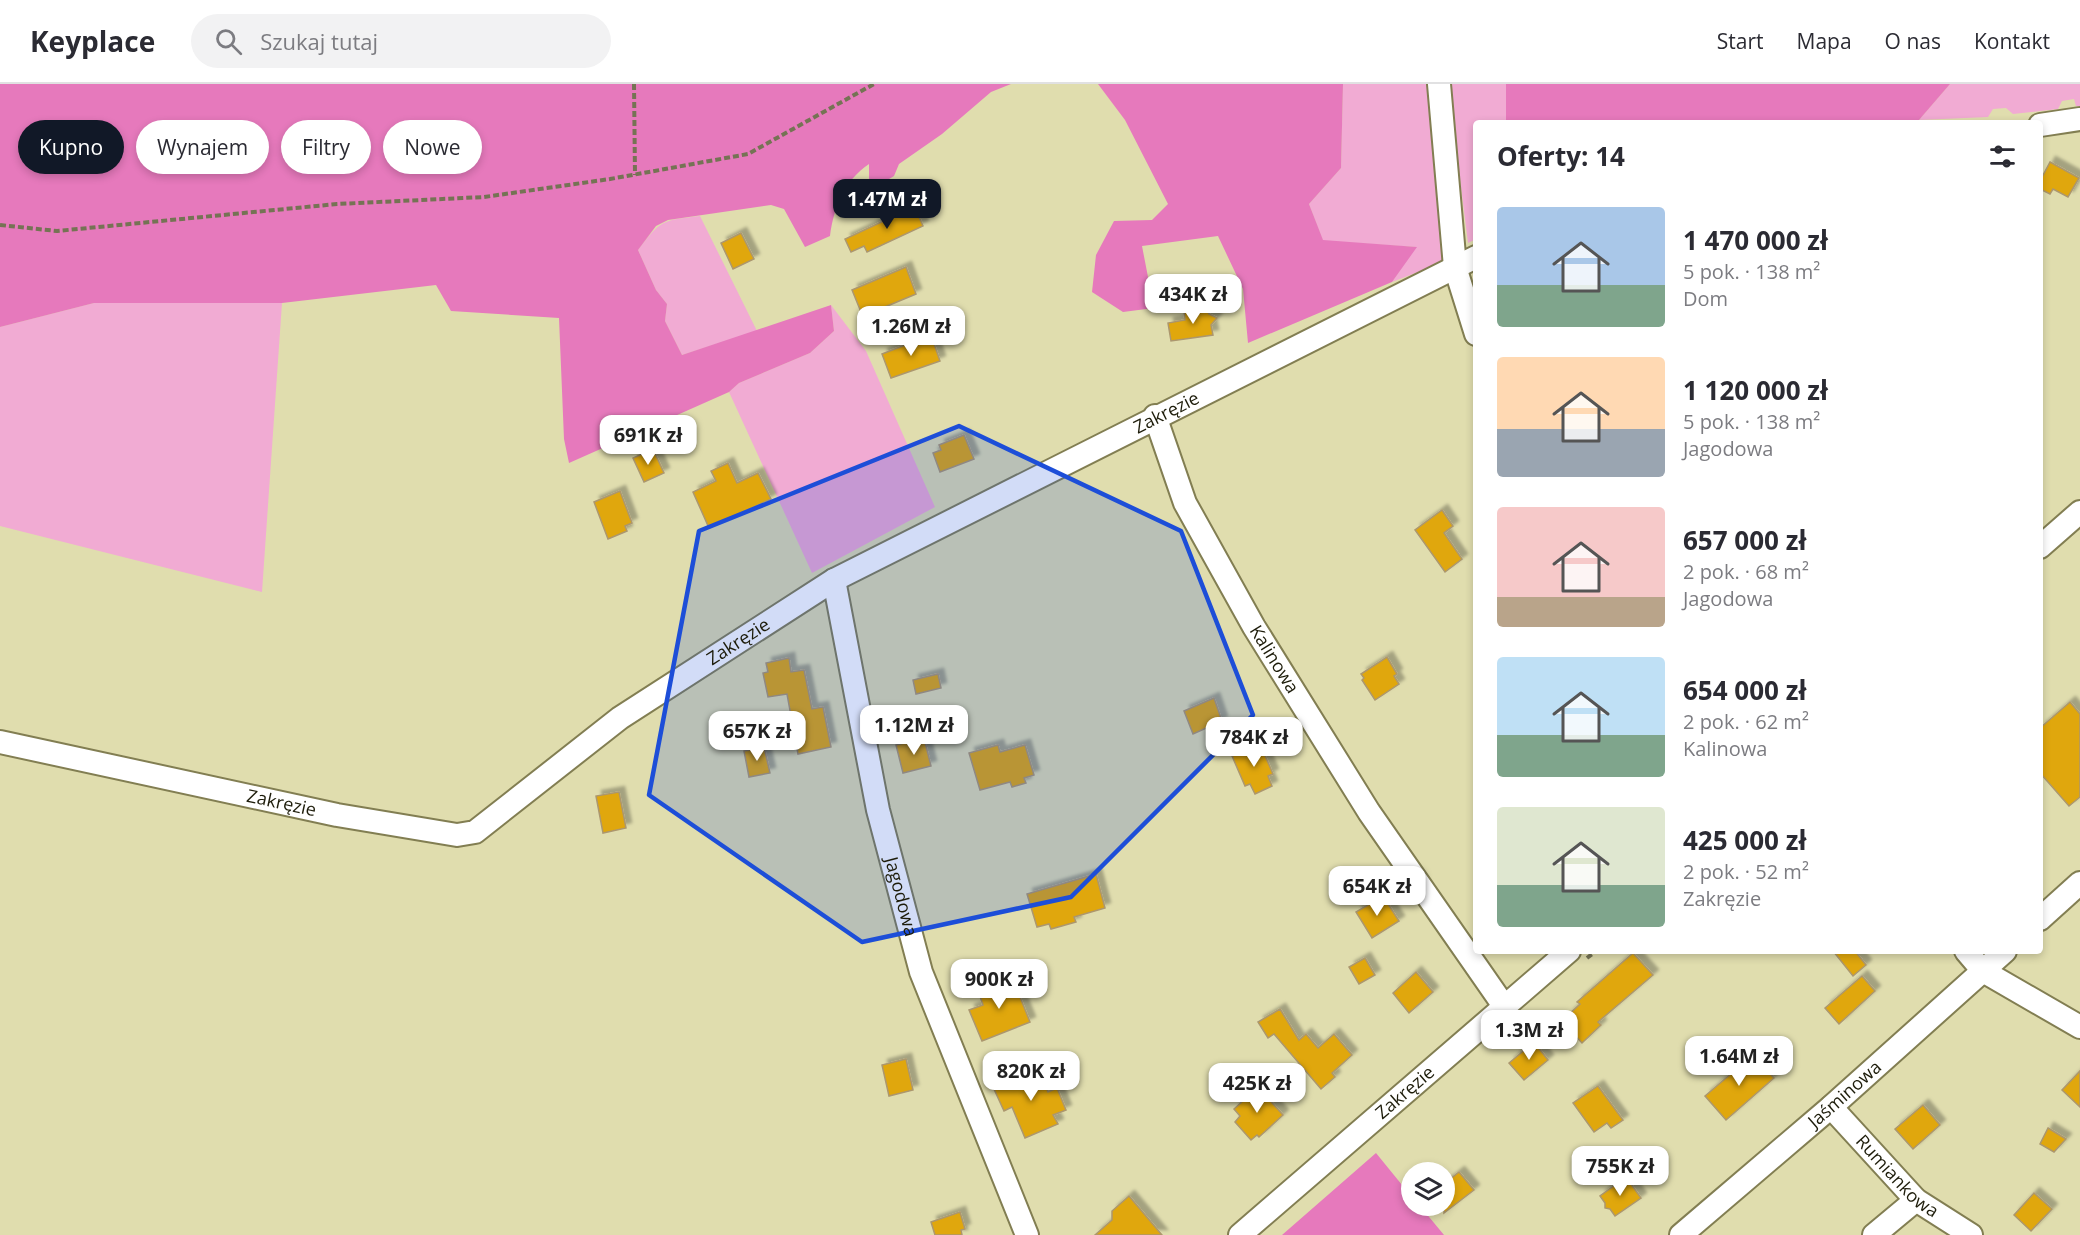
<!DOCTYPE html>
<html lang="pl">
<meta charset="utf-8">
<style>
:root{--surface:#fff;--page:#f2f2f3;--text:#2b2b33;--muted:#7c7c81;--line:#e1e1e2;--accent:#111827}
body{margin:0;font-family:"Open Sans",sans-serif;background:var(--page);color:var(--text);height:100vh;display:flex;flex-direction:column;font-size:22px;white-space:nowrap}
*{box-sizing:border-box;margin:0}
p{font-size:20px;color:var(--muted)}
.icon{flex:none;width:33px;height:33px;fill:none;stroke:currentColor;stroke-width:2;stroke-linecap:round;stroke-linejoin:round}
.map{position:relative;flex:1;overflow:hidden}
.panel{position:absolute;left:1473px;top:36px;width:570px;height:834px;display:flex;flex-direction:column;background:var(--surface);border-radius:6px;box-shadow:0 3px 9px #0003}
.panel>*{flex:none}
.banner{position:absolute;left:18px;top:36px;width:570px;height:54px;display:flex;gap:12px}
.controls{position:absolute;left:1401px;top:1078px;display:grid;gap:12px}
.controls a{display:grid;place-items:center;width:54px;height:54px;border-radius:50%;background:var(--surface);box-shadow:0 3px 9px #0003;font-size:30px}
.price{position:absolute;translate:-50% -51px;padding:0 14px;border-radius:12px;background:#fff;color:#222;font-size:20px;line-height:39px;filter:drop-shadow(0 2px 3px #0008)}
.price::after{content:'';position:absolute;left:50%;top:36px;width:18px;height:14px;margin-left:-9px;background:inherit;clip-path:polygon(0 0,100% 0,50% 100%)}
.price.selected{background:var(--accent);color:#fff}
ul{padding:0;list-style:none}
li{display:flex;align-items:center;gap:18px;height:150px;padding:0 24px}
li span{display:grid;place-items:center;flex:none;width:168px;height:120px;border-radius:6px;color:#555}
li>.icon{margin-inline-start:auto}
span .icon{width:72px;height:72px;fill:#fffc;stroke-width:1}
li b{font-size:26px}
h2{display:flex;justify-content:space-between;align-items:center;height:72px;padding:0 24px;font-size:26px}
.tag{padding:0 21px;border-radius:27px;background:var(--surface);box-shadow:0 3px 9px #0003;font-size:21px;line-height:54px}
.tag.selected{background:var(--accent);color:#fff}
header{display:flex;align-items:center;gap:36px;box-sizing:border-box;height:84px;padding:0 30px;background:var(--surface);border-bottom:2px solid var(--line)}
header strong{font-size:28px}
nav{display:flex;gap:33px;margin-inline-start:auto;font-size:21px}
.search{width:420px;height:54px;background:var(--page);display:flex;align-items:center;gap:15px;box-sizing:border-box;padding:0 21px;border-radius:33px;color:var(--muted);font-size:22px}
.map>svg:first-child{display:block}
</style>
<header>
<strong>Keyplace</strong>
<div class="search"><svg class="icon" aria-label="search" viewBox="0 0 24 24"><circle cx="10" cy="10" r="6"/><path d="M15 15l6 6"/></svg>Szukaj tutaj</div>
<nav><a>Start</a><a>Mapa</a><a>O nas</a><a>Kontakt</a></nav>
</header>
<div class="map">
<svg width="2080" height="1151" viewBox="0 0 2080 1151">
<defs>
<filter id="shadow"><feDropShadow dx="5.5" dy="-5.5" stdDeviation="1.5" flood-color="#0004"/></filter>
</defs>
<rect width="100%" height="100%" fill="#e0ddae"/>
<g fill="#f1abd3">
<path d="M1343 0H1433L1452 175 1392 198 1416 163 1323 157 1309 120 1341 84Z"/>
<path d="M1448 0H1506V39H1476V155L1468 159Z"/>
<path d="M1950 0H2080V22H2076L2074 15 2062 17 2058 25 2013 30 2006 24 1993 25 1988 33 1919 36Z"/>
<path d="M700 132 757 247 682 271 665 237 667 220 656 206 638 166C662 135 661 137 700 132Z"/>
<path d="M94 219H282L262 508 0 442V243Z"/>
<path d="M831 221 866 267 935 423 812 489 729 308 739 299 810 269 834 247Z"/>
</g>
<g fill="#e679bc">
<path d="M0 0H1011L991 8 942 50 899 80 894 92 869 107V80C844 97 834 123 830 152L805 163 784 125 771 121 668 136 656 142 638 166 656 206 667 220 665 237 682 271 831 221 834 247 810 269 739 299 729 308 569 379 564 355 559 234 451 227 436 201 282 219H94L0 243Z"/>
<path d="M1098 0H1343L1341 84 1309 120 1323 156 1417 163 1392 198 1248 259 1243 205 1218 152 1142 162 1154 224 1123 228 1092 208 1096 171 1114 137 1152 136 1168 120 1125 36Z"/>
<path d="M1506 0H1950L1919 36 1791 39H1506Z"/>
<path d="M1376 1069 1411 1112 1412 1122H1420L1444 1151H1282Z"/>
</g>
<g fill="#e0a70b" stroke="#ac976e" stroke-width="1.5" filter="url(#shadow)">
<path d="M2050 78 2079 94 2068 113 2053 105 2050 110 2040 105V97Z"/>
<path d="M913 119 923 142 867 168 864 162 851 168 845 155 892 133 890 128Z"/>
<path d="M741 149 754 175 733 185 721 159Z"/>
<path d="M906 183 916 210 868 230 866 226 861 228 852 206Z"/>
<path d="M1207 223 1209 230 1217 234 1211 241 1213 251 1171 257 1168 239 1185 236 1184 227Z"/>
<path d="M931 251 940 277 891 294 882 270Z"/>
<path d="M680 338 688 355 668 363 661 347Z"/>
<path d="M964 351 974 375 940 388 933 369 941 366 939 361Z"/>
<path d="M653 365 664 389 644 398 633 374Z"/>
<path d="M728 379 737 399 758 389 771 415 709 444 693 408 716 397 711 387Z"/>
<path d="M620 407 632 439 625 442 627 447 608 455 594 418Z"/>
<path d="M1442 426 1453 442 1444 449 1462 475 1445 488 1415 446Z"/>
<path d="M1387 573 1397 590 1394 592 1399 600 1375 616 1362 596 1364 594 1361 590Z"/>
<path d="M789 574 791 588 804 586 812 625 823 623 831 663 798 670 787 610 768 613 763 589 768 588 766 579Z"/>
<path d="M938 590 941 604 916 610 913 596Z"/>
<path d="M1214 614 1222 637 1193 650 1184 627Z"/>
<path d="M2070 618 2080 630V713L2069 722 2040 689V644Z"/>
<path d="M924 654 931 682 903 689 896 661Z"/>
<path d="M1260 660 1273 690 1268 692 1272 702 1255 710 1250 700 1245 702 1232 672Z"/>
<path d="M998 661 1000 668 1025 661 1034 691 1024 694 1026 699 1012 703 1010 698 980 706 969 669Z"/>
<path d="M764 663 770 689 749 693 744 667Z"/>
<path d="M619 708 626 744 603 749 596 712Z"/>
<path d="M1096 790 1105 824 1074 833 1076 838 1051 845 1049 840 1037 843 1027 810Z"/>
<path d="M1383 812 1399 837 1372 854 1356 828Z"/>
<path d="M1833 867H1855L1866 881 1853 892Z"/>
<path d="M1633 869 1653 891 1598 938 1601 941 1582 959 1569 945 1575 939 1568 931 1580 920 1577 918Z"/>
<path d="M1365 874 1375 891 1359 900 1349 883Z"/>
<path d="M1416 888 1433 908 1409 929 1393 909Z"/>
<path d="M1862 892 1875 907 1839 940 1825 924Z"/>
<path d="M1012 893 1030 938 982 957 969 926 983 921 978 907Z"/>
<path d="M1280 925 1299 956 1306 950 1318 964 1334 950 1352 971 1332 989 1335 993 1321 1005 1274 950 1268 954 1258 938Z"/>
<path d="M1534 958 1548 976 1524 996 1509 979Z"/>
<path d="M1753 971 1774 994 1726 1036 1705 1012Z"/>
<path d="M906 975 913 1006 889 1012 882 981Z"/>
<path d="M1038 984 1048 1008 1057 1004 1066 1026 1053 1031 1058 1040 1025 1054 1012 1023 1004 1027 993 1003Z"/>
<path d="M2080 987V1023L2062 1006Z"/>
<path d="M1598 1002 1623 1036 1611 1044 1607 1039 1594 1048 1573 1019Z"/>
<path d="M1258 1003 1283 1031 1259 1053 1257 1051 1251 1056 1235 1038 1240 1032 1234 1025Z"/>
<path d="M1923 1021 1940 1041 1913 1065 1895 1045Z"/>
<path d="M2048 1044 2066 1055 2054 1068 2040 1060Z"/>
<path d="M1459 1088 1474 1106 1444 1129V1100Z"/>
<path d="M1626 1093 1641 1114 1615 1132 1610 1125 1605 1124V1119L1600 1112Z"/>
<path d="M2034 1109 2052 1125 2031 1147 2014 1131Z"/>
<path d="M1129 1112 1162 1151H1095L1112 1136V1127Z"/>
<path d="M960 1128 965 1145 961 1146 962 1151H935L931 1138Z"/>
</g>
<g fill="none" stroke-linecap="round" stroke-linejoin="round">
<defs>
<g id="minor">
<path d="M1439 0 1455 183 1476 250"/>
<path d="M2040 41 2080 35"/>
<path id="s1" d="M1155 332 1185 419 1254 543 1369 728 1504 922"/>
<path d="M2040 463 2080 428"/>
<path id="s2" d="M834 496 878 726 921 888 1027 1151"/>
<path id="s3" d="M0 658 337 731 457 751 475 748 620 634 834 496 1476 173"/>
<path d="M2040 835 2080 799"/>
<path d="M1966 867 1983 887 2080 943"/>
<path id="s4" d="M1831 1023 1916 1116 1971 1151"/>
<path id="s5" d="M1240 1151 1569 867"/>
<path id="s6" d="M1681 1151 1831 1023 2005 867"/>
<path d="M1874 1151 1916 1116"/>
</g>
</defs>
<use href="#minor" stroke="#827e52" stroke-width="26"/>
<g stroke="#757354" stroke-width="4" stroke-dasharray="6 3" stroke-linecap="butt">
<path d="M634 0 635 91"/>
<path d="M0 141 57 147 337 120 484 113 610 95 748 70 874 0"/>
<path d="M1587 874 1596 867"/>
</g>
<use href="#minor" stroke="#fff" stroke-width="22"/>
</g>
<path fill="#1d4ed8" fill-opacity="0.2" stroke="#1d4ed8" stroke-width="4.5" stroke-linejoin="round" d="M959 342 1181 447 1253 631 1071 813 862 858 649 711 699 447Z"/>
<g text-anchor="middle" stroke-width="4.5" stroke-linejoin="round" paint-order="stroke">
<g font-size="18" fill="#1d1c0a" stroke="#e0ddae">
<text dy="6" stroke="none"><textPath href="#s3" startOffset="1296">Zakręzie</textPath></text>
<text dy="6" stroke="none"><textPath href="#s3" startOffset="810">Zakręzie</textPath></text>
<text dy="6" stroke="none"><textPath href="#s1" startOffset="272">Kalinowa</textPath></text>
<text dy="6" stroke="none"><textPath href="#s3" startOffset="288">Zakręzie</textPath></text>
<text dy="6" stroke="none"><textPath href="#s2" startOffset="324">Jagodowa</textPath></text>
<text dy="6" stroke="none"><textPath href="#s5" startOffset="218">Zakręzie</textPath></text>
<text dy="6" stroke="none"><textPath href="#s6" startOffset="216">Jaśminowa</textPath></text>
<text dy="6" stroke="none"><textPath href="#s4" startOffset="96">Rumiankowa</textPath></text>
</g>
</g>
</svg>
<div class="controls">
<a><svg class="icon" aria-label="layers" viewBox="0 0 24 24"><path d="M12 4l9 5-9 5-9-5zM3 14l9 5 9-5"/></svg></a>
</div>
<b class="price selected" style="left:887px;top:146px">1.47M zł</b>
<b class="price" style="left:1193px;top:241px">434K zł</b>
<b class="price" style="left:911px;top:273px">1.26M zł</b>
<b class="price" style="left:648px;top:382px">691K zł</b>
<b class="price" style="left:914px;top:672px">1.12M zł</b>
<b class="price" style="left:757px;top:678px">657K zł</b>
<b class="price" style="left:1254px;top:684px">784K zł</b>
<b class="price" style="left:1377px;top:833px">654K zł</b>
<b class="price" style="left:999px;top:926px">900K zł</b>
<b class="price" style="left:1529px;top:977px">1.3M zł</b>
<b class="price" style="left:1739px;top:1003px">1.64M zł</b>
<b class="price" style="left:1031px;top:1018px">820K zł</b>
<b class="price" style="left:1257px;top:1030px">425K zł</b>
<b class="price" style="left:1620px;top:1113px">755K zł</b>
<div class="banner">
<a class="tag selected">Kupno</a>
<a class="tag">Wynajem</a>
<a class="tag">Filtry</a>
<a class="tag">Nowe</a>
</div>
<section class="panel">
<h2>Oferty: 14<svg class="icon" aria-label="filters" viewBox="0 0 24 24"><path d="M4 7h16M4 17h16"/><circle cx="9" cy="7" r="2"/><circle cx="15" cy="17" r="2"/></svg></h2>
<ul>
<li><span style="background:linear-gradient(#a9c7e8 65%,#7fa58c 0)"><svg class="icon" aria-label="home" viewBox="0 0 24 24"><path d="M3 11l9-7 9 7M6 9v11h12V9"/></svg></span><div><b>1 470 000 zł</b><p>5 pok. · 138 m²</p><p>Dom</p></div></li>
<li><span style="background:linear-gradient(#ffd9b3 60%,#9aa5b1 0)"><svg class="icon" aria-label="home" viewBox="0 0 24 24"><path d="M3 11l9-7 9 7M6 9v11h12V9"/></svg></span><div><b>1 120 000 zł</b><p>5 pok. · 138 m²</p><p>Jagodowa</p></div></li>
<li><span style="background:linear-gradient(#f6c9c9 75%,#b9a48a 0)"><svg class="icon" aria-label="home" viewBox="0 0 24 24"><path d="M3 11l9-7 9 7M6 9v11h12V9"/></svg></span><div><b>657 000 zł</b><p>2 pok. · 68 m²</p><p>Jagodowa</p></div></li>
<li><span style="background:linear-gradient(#bfe0f5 65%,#7fa58c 0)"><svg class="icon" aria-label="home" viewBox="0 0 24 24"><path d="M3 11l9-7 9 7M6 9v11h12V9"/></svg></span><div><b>654 000 zł</b><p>2 pok. · 62 m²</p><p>Kalinowa</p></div></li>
<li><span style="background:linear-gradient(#dfe7d0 65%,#7fa58c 0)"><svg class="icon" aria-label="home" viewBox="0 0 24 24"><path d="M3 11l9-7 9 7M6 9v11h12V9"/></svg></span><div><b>425 000 zł</b><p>2 pok. · 52 m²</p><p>Zakręzie</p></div></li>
</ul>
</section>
</div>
